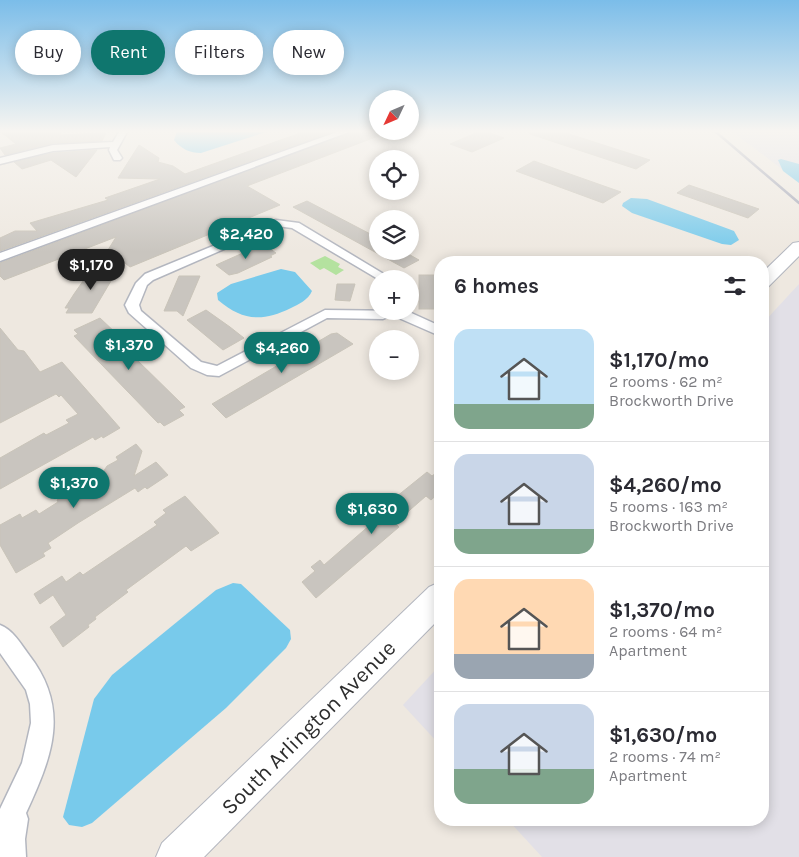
<!DOCTYPE html>
<meta charset="utf-8">
<style>
:root{--surface:#fff;--page:#f2f2f3;--text:#2b2b33;--muted:#7c7c81;--line:#e1e1e2;--accent:#0f766e}
body{margin:0;font-family:Karla,sans-serif;background:var(--page);color:var(--text);height:100vh;display:flex;flex-direction:column;font-size:19px;white-space:nowrap}
*{box-sizing:border-box;margin:0}
p{font-size:16px;color:var(--muted)}
.icon{flex:none;width:28px;height:28px;fill:none;stroke:currentColor;stroke-width:2;stroke-linecap:round;stroke-linejoin:round}
.map{position:relative;flex:1;overflow:hidden}
.panel{position:absolute;left:434px;top:256px;width:335px;height:570px;display:flex;flex-direction:column;background:var(--surface);border-radius:20px;box-shadow:0 2px 12px #0003}
.panel>*{flex:none}
.hud{position:absolute;left:15px;top:30px;width:344px;height:45px;display:flex;gap:10px}
.needle{width:32px;rotate:226deg}
.fabs{position:absolute;left:369px;top:90px;display:grid;gap:10px}
.fabs a{display:grid;place-items:center;width:50px;height:50px;border-radius:50%;background:var(--surface);box-shadow:0 2px 12px #0003;font-size:25px}
.price{position:absolute;translate:-50% -42px;padding:0 11px;border-radius:18px;background:var(--accent);color:#fff;font-size:16px;line-height:32px;filter:drop-shadow(0 1px 2px #0008)}
.price::after{content:'';position:absolute;left:50%;top:30px;width:15px;height:11px;margin-left:-8px;background:inherit;clip-path:polygon(0 0,100% 0,50% 100%)}
.price.active{background:#222;color:#fff}
ul{padding:0;list-style:none}
li{display:flex;align-items:center;gap:15px;height:125px;padding:0 20px}
li+li{border-top:1px solid var(--line)}
li span{display:grid;place-items:center;flex:none;width:140px;height:100px;border-radius:15px;color:#555}
li>.icon{margin-inline-start:auto}
span .icon{width:60px;height:60px;fill:#fffc;stroke-width:1}
li b{font-size:21px}
h2{display:flex;justify-content:space-between;align-items:center;height:60px;padding:0 20px;font-size:21px}
.chip{padding:0 18px;border-radius:22px;background:var(--surface);box-shadow:0 2px 12px #0003;font-size:18px;line-height:45px}
.chip.active{background:var(--accent);color:#fff}
.map>svg:first-child{display:block}
</style>
<div class="map">
<svg width="799" height="857" viewBox="0 0 799 857">
<rect width="100%" height="100%" fill="#eee8e0"/>
<g fill="#e2e0e7">
<path d="M733 132H799V182Z"/>
<path d="M799 284V857H542L508 820H762L763 323Z"/>
<path d="M440 665V745L403 705Z"/>
</g>
<path fill="#b4e29f" d="M325 256 340 264 338 267 344 270 336 275 324 268 320 270 310 263Z"/>
<g fill="#78caeb">
<path d="M177 132H266L201 153C190 153 181 149 174 140Z"/>
<path d="M781 159 799 164V183L783 171 778 160Z"/>
<path d="M631 198 647 199 726 228 734 231 739 240 731 245 722 244 632 213 622 206 623 203Z"/>
<path d="M281 269 295 272 312 291C308 300 299 304 291 308 262 322 243 321 218 300L217 293 231 284Z"/>
<path d="M233 583 241 584 290 630 291 639 286 648 226 708 92 823 82 827 69 825 63 817 94 699 112 675 216 590Z"/>
</g>
<g fill="#c9c5bf" stroke="#c9c4b9">
<path d="M1 132H60V135L106 133 102 141 53 143 5 155 0 148 16 144Z"/>
<path d="M303 132H332L0 251V238L15 231H37L30 223 108 200 105 198 160 179 118 178 139 145 159 158 158 162 173 166 185 174Z"/>
<path d="M351 132 386 133 247 186 280 205 130 267 108 250 116 237 4 280 0 276V263Z"/>
<path d="M478 132H487L504 138 472 152 450 144Z"/>
<path d="M530 132H563L650 160 636 169 530 134Z"/>
<path d="M97 150 76 177 51 160 22 169 14 162 53 153Z"/>
<path d="M534 161 567 173 621 192 603 203 516 171Z"/>
<path d="M689 185 759 209 748 218 677 193Z"/>
<path d="M307 201 378 238V251H403L419 260 404 268 293 207Z"/>
<path d="M263 244 276 253 270 256 272 257 238 273 229 275 216 265Z"/>
<path d="M95 269H118L92 313H66L69 308H65L74 294 88 274H92Z"/>
<rect x="419" y="275" width="20" height="34"/>
<path d="M179 276H200L183 316 177 311H164Z"/>
<path d="M337 284H355L350 301 335 300Z"/>
<path d="M206 310 230 327 244 338 223 350 187 320Z"/>
<path d="M100 318 138 354 134 357 185 407 179 410 184 415 164 426 160 422 158 423 74 336 78 334 74 330Z"/>
<path d="M0 328 18 350 24 351 40 372 62 362 120 428 103 438 102 436 95 440 93 437 0 489V458L44 433 46 435 69 423 66 420 78 414 61 395 59 397 56 394 0 423Z"/>
<path d="M337 333 353 344 226 418 212 404 331 334Z"/>
<path d="M136 444 142 451 134 476 156 462 168 475 147 489 145 487 138 492 135 488 78 523 48 543 51 548 43 553 45 556 16 573 0 545V525L20 514 22 518 36 510 39 514 58 502 57 500 90 480 94 486 107 466 118 460 116 457Z"/>
<path d="M440 470V492L431 500 426 496 395 523 399 527 316 598 302 582 315 571 311 567 320 560 324 565 394 504 391 501 427 472 432 476Z"/>
<path d="M185 496 219 533 191 551 186 546 126 590 128 592 95 617 96 619 88 625 89 627 63 647 50 627 66 615 53 595 40 604 34 594 62 576 66 582 80 572 83 575 157 525 154 522 166 513 163 510Z"/>
</g>
<g fill="none" stroke-linecap="round" stroke-linejoin="round">
<defs>
<g id="street">
<path d="M119 132H127L117 150 122 158 120 160H114L109 150 110 147 53 151 0 164V158L53 145 113 142Z"/>
<path d="M337 132H349L0 261V253Z"/>
<path d="M276 220 299 223 392 279H378L292 228 277 226 153 280 147 285 139 305 141 311 201 362 217 366 325 310 407 311 440 326V336L392 315 383 319 327 318 219 376 207 375 191 368 129 313 125 305 136 283 145 274Z"/>
<path d="M0 625C13 630 21 644 29 655 71 709 52 757 26 813L28 819 25 839 26 857H0V809L22 763 31 723 30 704 26 690 0 653Z"/>
</g>
<g id="secondary">
<path d="M799 242V256L768 287 762 288V273L793 243Z"/>
<path d="M440 582V618L204 857H156L162 843 429 587Z"/>
</g>
</defs>
<use href="#street" stroke="#b3b6bf" stroke-width="3"/>
<use href="#secondary" stroke="#b3b6bf" stroke-width="2"/>
<use href="#street" fill="#fff" fill-rule="evenodd"/>
<use href="#secondary" fill="#fff" fill-rule="evenodd"/>
<path stroke="#a2a5b6" stroke-width="2.5" d="M716 132 799 203"/>
</g>
<linearGradient id="sky" x2="0" y2="1"><stop stop-color="#7bbde9"/><stop offset="0.52" stop-color="#f7f5f1"/><stop offset="1" stop-color="#f7f5f1" stop-opacity="0"/></linearGradient>
<rect width="799" height="252" fill="url(#sky)"/>
<g text-anchor="middle" stroke-width="4.5" stroke-linejoin="round" paint-order="stroke">
<g font-size="22" fill="#2d2d2d" stroke="#fff">
<text transform="translate(308 727) rotate(-45)" y="8">South Arlington Avenue</text>
</g>
</g>
</svg>
<div class="fabs">
<a><svg class="needle" viewBox="-14 -14 28 28"><path d="M0-13l5 13h-10z" fill="#e53935"/><path d="M0 13l5-13h-10z" fill="#7c7c81"/></svg></a>
<a><svg class="icon" aria-label="locate" viewBox="0 0 24 24"><circle cx="12" cy="12" r="6"/><path d="M12 2v4M12 18v4M2 12h4M18 12h4"/></svg></a>
<a><svg class="icon" aria-label="layers" viewBox="0 0 24 24"><path d="M12 4l9 5-9 5-9-5zM3 14l9 5 9-5"/></svg></a>
<a>+</a>
<a>−</a>
</div>
<b class="price" style="left:246px;top:260px">$2,420</b>
<b class="price active" style="left:91px;top:291px">$1,170</b>
<b class="price" style="left:129px;top:371px">$1,370</b>
<b class="price" style="left:282px;top:374px">$4,260</b>
<b class="price" style="left:74px;top:509px">$1,370</b>
<b class="price" style="left:372px;top:535px">$1,630</b>
<div class="hud">
<a class="chip">Buy</a>
<a class="chip active">Rent</a>
<a class="chip">Filters</a>
<a class="chip">New</a>
</div>
<section class="panel">
<h2>6 homes<svg class="icon" aria-label="filters" viewBox="0 0 24 24"><path d="M4 7h16M4 17h16"/><circle cx="9" cy="7" r="2"/><circle cx="15" cy="17" r="2"/></svg></h2>
<ul>
<li><span style="background:linear-gradient(#bfe0f5 75%,#7fa58c 0)"><svg class="icon" aria-label="home" viewBox="0 0 24 24"><path d="M3 11l9-7 9 7M6 9v11h12V9"/></svg></span><div><b>$1,170/mo</b><p>2 rooms · 62 m²</p><p>Brockworth Drive</p></div></li>
<li><span style="background:linear-gradient(#c9d6e8 75%,#7fa58c 0)"><svg class="icon" aria-label="home" viewBox="0 0 24 24"><path d="M3 11l9-7 9 7M6 9v11h12V9"/></svg></span><div><b>$4,260/mo</b><p>5 rooms · 163 m²</p><p>Brockworth Drive</p></div></li>
<li><span style="background:linear-gradient(#ffd9b3 75%,#9aa5b1 0)"><svg class="icon" aria-label="home" viewBox="0 0 24 24"><path d="M3 11l9-7 9 7M6 9v11h12V9"/></svg></span><div><b>$1,370/mo</b><p>2 rooms · 64 m²</p><p>Apartment</p></div></li>
<li><span style="background:linear-gradient(#c9d6e8 65%,#7fa58c 0)"><svg class="icon" aria-label="home" viewBox="0 0 24 24"><path d="M3 11l9-7 9 7M6 9v11h12V9"/></svg></span><div><b>$1,630/mo</b><p>2 rooms · 74 m²</p><p>Apartment</p></div></li>
</ul>
</section>
</div>
